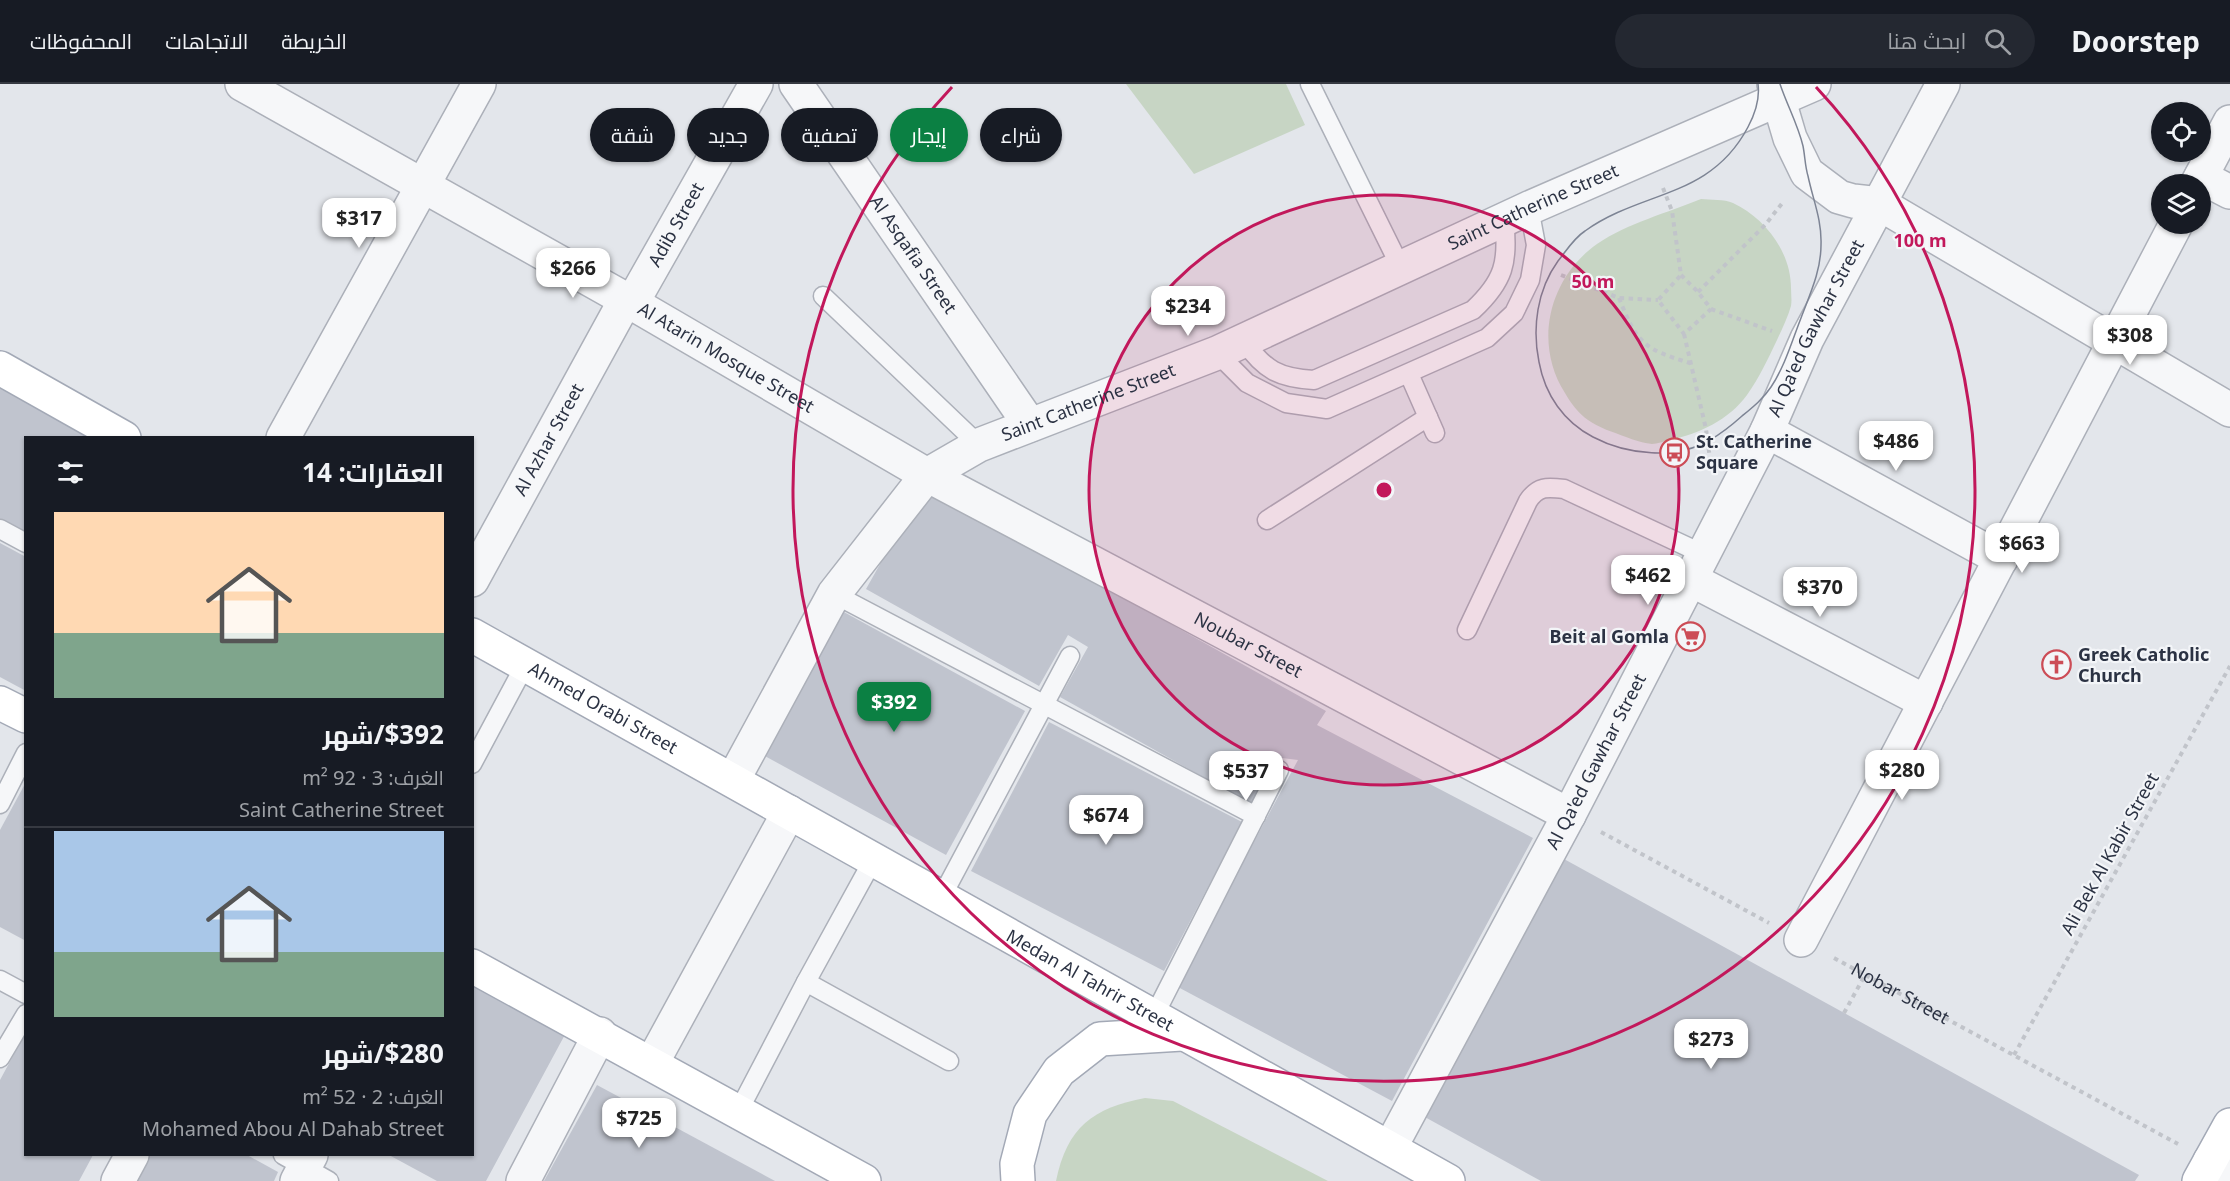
<!DOCTYPE html>
<html lang="ar">
<meta charset="utf-8">
<style>
:root{--surface:#171b24;--page:#242831;--text:#f1f3f6;--muted:#9ea1a6;--line:#363941;--accent:#0b8043}
body{margin:0;font-family:"Noto Sans",Cairo,sans-serif;background:var(--page);color:var(--text);direction:rtl;height:100vh;display:flex;flex-direction:column;font-size:22px;white-space:nowrap}
*{box-sizing:border-box;margin:0}
p{font-size:20px;color:var(--muted)}
.icon{flex:none;width:33px;height:33px;fill:none;stroke:currentColor;stroke-width:2;stroke-linecap:round;stroke-linejoin:round}
.map{position:relative;flex:1;overflow:hidden;direction:ltr}
.details{position:absolute;left:24px;top:352px;width:450px;height:720px;display:flex;flex-direction:column;background:var(--surface);border-radius:0px;box-shadow:0 2px 4px #0004;direction:rtl}
.details>*{flex:none}
.hud{position:absolute;left:492px;top:24px;width:570px;height:54px;direction:rtl;display:flex;gap:12px}
.buttons{position:absolute;left:2151px;top:18px;display:grid;gap:12px}
.buttons a{display:grid;place-items:center;width:60px;height:60px;border-radius:50%;background:var(--surface);box-shadow:0 2px 4px #0004;font-size:30px}
.price{position:absolute;translate:-50% -51px;padding:0 14px;border-radius:12px;background:#fff;color:#222;font-size:20px;line-height:39px;filter:drop-shadow(0 2px 3px #0008)}
.price::after{content:'';position:absolute;left:50%;top:36px;width:18px;height:14px;margin-left:-9px;background:inherit;clip-path:polygon(0 0,100% 0,50% 100%)}
.price.selected{background:var(--accent);color:#fff}
ul{padding:0;list-style:none}
li{display:grid;align-content:center;gap:12px;height:318px;padding:0 30px}
li+li{border-top:2px solid var(--line)}
li span{display:grid;place-items:center;height:186px;border-radius:0px;color:#555}
li>.icon{margin-inline-start:auto}
span .icon{width:108px;height:108px;fill:#fffc;stroke-width:1}
li b{font-size:26px}
h2{display:flex;justify-content:space-between;align-items:center;height:72px;padding:0 30px;font-size:26px}
.pill{padding:0 21px;border-radius:27px;background:var(--surface);box-shadow:0 2px 4px #0004;font-size:21px;line-height:54px}
.pill.selected{background:var(--accent);color:#fff}
header{display:flex;align-items:center;gap:36px;box-sizing:border-box;height:84px;padding:0 30px;background:var(--surface);border-bottom:2px solid var(--line)}
header strong{font-size:28px}
nav{display:flex;gap:33px;margin-inline-start:auto;font-size:21px}
.search{width:420px;height:54px;background:var(--page);display:flex;align-items:center;gap:15px;box-sizing:border-box;padding:0 21px;border-radius:33px;color:var(--muted);font-size:22px}
.map>svg:first-child{display:block}
</style>
<header>
<strong>Doorstep</strong>
<div class="search"><svg class="icon" aria-label="search" viewBox="0 0 24 24"><circle cx="10" cy="10" r="6"/><path d="M15 15l6 6"/></svg>ابحث هنا</div>
<nav><a>الخريطة</a><a>الاتجاهات</a><a>المحفوظات</a></nav>
</header>
<div class="map">
<svg width="2230" height="1097" viewBox="0 0 2230 1097">
<rect width="100%" height="100%" fill="#e3e6eb"/>
<g fill="#c7d5c4">
<path d="M1126 0H1286L1305 41 1194 90Z"/>
<path d="M1701 115C1711 116 1724 115 1733 119 1765 134 1791 168 1791 204 1791 210 1792 216 1791 222 1788 233 1782 245 1777 256 1768 275 1759 294 1747 311 1729 336 1698 350 1670 356 1664 357 1657 360 1652 360 1644 359 1633 356 1626 353 1613 348 1599 344 1588 336 1579 330 1570 318 1565 309 1533 259 1549 194 1597 160 1628 139 1667 129 1701 115Z"/>
<path d="M1145 1014 1173 1017 1328 1097H1056C1067 1043 1093 1024 1145 1014Z"/>
</g>
<g fill="#c0c4ce">
<path d="M0 304 93 354H26V452L0 438Z"/>
<path d="M924 402 1326 627 1317 641 1533 754 1392 1017 1176 902 1298 676 1282 674 1255 722 1060 613 1088 563 1068 551 1039 602 866 505Z"/>
<path d="M0 459 26 473V607L0 593Z"/>
<path d="M842 527 1025 627 946 771 763 671Z"/>
<path d="M1049 638 1242 738 1164 887 971 787Z"/>
<path d="M26 698V857L0 843V746Z"/>
<path d="M1564 775 2139 1091 2135 1097H1541L1423 1032Z"/>
<path d="M472 894 568 945 486 1097H437L389 1071H472Z"/>
<path d="M26 948V1071H93L79 1097H0V996Z"/>
<path d="M597 1001 775 1097H544Z"/>
<path d="M150 1071H247L278 1088 274 1097H136Z"/>
</g>
<g fill="none" stroke-linecap="round" stroke-linejoin="round">
<defs>
<g id="service">
<path d="M1310 0 1401 184"/>
<path d="M823 212 979 361"/>
<path d="M1244 257C1264 286 1279 294 1314 296L1473 226C1504 197 1509 178 1504 136"/>
<path d="M1217 269 1247 299 1286 319 1327 325 1487 254 1514 229 1530 196 1536 161 1529 124"/>
<path d="M1409 290 1435 349"/>
<path d="M1267 436 1428 333"/>
<path d="M0 445 26 459"/>
<path d="M834 510 1256 732"/>
<path d="M1467 546 1528 417C1538 402 1547 403 1564 405L1703 470"/>
<path d="M472 680 525 581"/>
<path d="M0 720 26 669"/>
<path d="M941 814 1070 572"/>
<path d="M0 896 26 910"/>
<path d="M806 898 949 977"/>
<path d="M1153 934 1279 686"/>
<path d="M0 974 26 930"/>
<path d="M738 1028 806 898 873 776"/>
<path d="M283 1071 329 1097"/>
</g>
<g id="minor">
<path id="s2" d="M242 0 632 219 927 391 1569 731"/>
<path id="s3" d="M796 0 1030 341"/>
<path d="M1774 0 1790 54 1807 89 1839 113 1853 117 1880 120 2230 326"/>
<path d="M2201 93 2230 108"/>
<path d="M2197 100 2230 38"/>
<path id="s4" d="M632 219 756 0"/>
<path d="M1767 347 2001 475"/>
<path d="M283 354 479 0"/>
<path d="M1690 495 1926 618"/>
<path id="s5" d="M472 496 626 215"/>
<path id="s6" d="M733 696 834 510 927 391 979 361 1217 269 1529 124 1814 0"/>
<path d="M1801 856 2176 140"/>
<path d="M652 979 789 728"/>
<path id="s7" d="M1390 1064 1569 731 1767 347 1807 255 1943 0"/>
<path d="M2210 1077 2230 1089"/>
<path d="M118 1097 132 1071"/>
<path d="M297 1097 311 1071"/>
<path d="M523 1097 600 950"/>
</g>
<g id="primary">
<path d="M0 284 124 354"/>
<path id="s8" d="M472 551 1448 1097"/>
<path d="M0 619 26 632"/>
<path d="M472 882 864 1097"/>
<path d="M1018 1097 1017 1080 1030 1030 1059 987 1100 955 1182 950"/>
<path d="M2199 1097 2230 1041"/>
</g>
</defs>
<use href="#service" stroke="#acb0b9" stroke-width="21"/>
<use href="#minor" stroke="#acb0b9" stroke-width="36"/>
<use href="#primary" stroke="#a3a9b6" stroke-width="36"/>
<g stroke="#c1c4ca" stroke-width="4" stroke-dasharray="4.5 4.5" stroke-linecap="butt">
<path d="M1663 104 1672 127 1681 191"/>
<path d="M1561 191 1619 214 1658 216"/>
<path d="M1681 191 1698 208 1711 225 1684 250 1658 216Z"/>
<path d="M1698 208 1765 141 1784 117"/>
<path d="M1619 214C1637 259 1643 265 1690 279"/>
<path d="M1711 225 1772 247"/>
<path d="M1684 250 1706 345 1710 375"/>
<path d="M1601 748 1769 839"/>
<path id="s1" d="M1834 874 2178 1060"/>
<path d="M1844 929 1865 891"/>
<path d="M2014 971 2230 582"/>
</g>
<use href="#service" stroke="#f6f7f9" stroke-width="18"/>
<use href="#minor" stroke="#f6f7f9" stroke-width="33"/>
<use href="#primary" stroke="#fff" stroke-width="33"/>
<path stroke="#7d8494" stroke-width="1.5" d="M1758 0C1760 15 1755 30 1748 43 1710 115 1642 106 1585 147 1574 154 1566 167 1558 177 1537 206 1532 244 1539 278 1545 311 1564 338 1593 353 1627 371 1676 376 1710 356 1722 349 1732 341 1742 332 1753 323 1763 315 1771 303 1785 282 1792 257 1801 234 1810 210 1821 187 1821 161 1822 136 1813 116 1808 92 1805 82 1805 72 1803 62 1798 41 1787 21 1780 0"/>
</g>
<circle cx="1384" cy="406" r="295" fill="#c2185b" fill-opacity=".12"/>
<g fill="none" stroke="#c2185b" stroke-width="3">
<circle cx="1384" cy="406" r="295"/>
<path d="M1816 3A591 591 0 1 1 952 3"/>
</g>
<defs>
<symbol id="bus-ring" viewBox="-11 -11 22 22"><circle r="9.5" fill="#f3f5f8" stroke="#cc4c56" stroke-width="1.5"/><path d="M-5-6H5V4H4V6H2V4H-2V6H-4V4H-5ZM-3.5-4V0h7V-4ZM-3.5 1.2v1.5H-2V1.2ZM2 1.2v1.5H3.5V1.2Z" fill="#cc4c56"/></symbol>
<symbol id="supermarket-ring" viewBox="-11 -11 22 22"><circle r="9.5" fill="#f3f5f8" stroke="#cc4c56" stroke-width="1.5"/><path d="M-6-5.5h2.5l.6 2H6L4.5 2H-2.5L-4.4-4H-6ZM-1.5 3.2a1.3 1.3 0 1 0 .1 0ZM3 3.2a1.3 1.3 0 1 0 .1 0Z" fill="#cc4c56"/></symbol>
<symbol id="church-ring" viewBox="-11 -11 22 22"><circle r="9.5" fill="#f3f5f8" stroke="#cc4c56" stroke-width="1.5"/><path d="M-1.2-6h2.4v3.5h3.3v2.4h-3.3V6h-2.4V-.1h-3.3v-2.4h3.3Z" fill="#cc4c56"/></symbol>
</defs>
<g fill-rule="evenodd">
<use href="#bus-ring" x="1658" y="352" width="33" height="33"/>
<use href="#supermarket-ring" x="1674" y="536" width="33" height="33"/>
<use href="#church-ring" x="2040" y="564" width="33" height="33"/>
</g>
<g text-anchor="middle" stroke-width="4.5" stroke-linejoin="round" paint-order="stroke">
<g font-size="18" fill="#2b3243" stroke="#f3f5f8">
<text dy="6" stroke="none"><textPath href="#s6" startOffset="1026">Saint Catherine Street</textPath></text>
<text dy="6" stroke="none"><textPath href="#s4" startOffset="90">Adib Street</textPath></text>
<text dy="6" stroke="none"><textPath href="#s3" startOffset="207">Al Asqafia Street</textPath></text>
<text dy="6" stroke="none"><textPath href="#s7" startOffset="924">Al Qa'ed Gawhar Street</textPath></text>
<text dy="6" stroke="none"><textPath href="#s2" startOffset="556">Al Atarin Mosque Street</textPath></text>
<text dy="6" stroke="none"><textPath href="#s6" startOffset="540">Saint Catherine Street</textPath></text>
<text dy="6" stroke="none"><textPath href="#s5" startOffset="160">Al Azhar Street</textPath></text>
<text dy="6" stroke="none"><textPath href="#s2" startOffset="1152">Noubar Street</textPath></text>
<text dy="6" stroke="none"><textPath href="#s8" startOffset="150">Ahmed Orabi Street</textPath></text>
<text dy="6" stroke="none"><textPath href="#s7" startOffset="438">Al Qa'ed Gawhar Street</textPath></text>
<text transform="translate(2110 770) rotate(-61)" y="6">Ali Bek Al Kabir Street</text>
<text dy="6" stroke="none"><textPath href="#s8" startOffset="708">Medan Al Tahrir Street</textPath></text>
<text dy="6" stroke="none"><textPath href="#s1" startOffset="75">Nobar Street</textPath></text>
</g>
<g font-size="18" font-weight="bold" fill="#2b3243" stroke="#f3f5f8" text-anchor="start">
<text x="1696" y="364">St. Catherine<tspan x="1696" dy="21">Square</tspan></text>
<text x="1669" y="559" text-anchor="end">Beit al Gomla</text>
<text x="2078" y="577">Greek Catholic<tspan x="2078" dy="21">Church</tspan></text>
</g>
</g>
<circle cx="1384" cy="406" r="9" fill="#c2185b" stroke="#f3f5f8" stroke-width="3"/>
<g font-size="18" text-anchor="middle" font-weight="bold" fill="#c2185b" stroke="#f3f5f8" stroke-width="4.5" stroke-linejoin="round" paint-order="stroke">
<text x="1920" y="163">100 m</text>
<text x="1593" y="204">50 m</text>
</g>
</svg>
<div class="buttons">
<a><svg class="icon" aria-label="locate" viewBox="0 0 24 24"><circle cx="12" cy="12" r="6"/><path d="M12 2v4M12 18v4M2 12h4M18 12h4"/></svg></a>
<a><svg class="icon" aria-label="layers" viewBox="0 0 24 24"><path d="M12 4l9 5-9 5-9-5zM3 14l9 5 9-5"/></svg></a>
</div>
<b class="price" style="left:359px;top:165px">$317</b>
<b class="price" style="left:573px;top:215px">$266</b>
<b class="price" style="left:1188px;top:253px">$234</b>
<b class="price" style="left:2130px;top:282px">$308</b>
<b class="price" style="left:1896px;top:388px">$486</b>
<b class="price" style="left:2022px;top:490px">$663</b>
<b class="price" style="left:1648px;top:522px">$462</b>
<b class="price" style="left:1820px;top:534px">$370</b>
<b class="price selected" style="left:894px;top:649px">$392</b>
<b class="price" style="left:1902px;top:717px">$280</b>
<b class="price" style="left:1246px;top:718px">$537</b>
<b class="price" style="left:1106px;top:762px">$674</b>
<b class="price" style="left:1711px;top:986px">$273</b>
<b class="price" style="left:639px;top:1065px">$725</b>
<div class="hud">
<a class="pill">شراء</a>
<a class="pill selected">إيجار</a>
<a class="pill">تصفية</a>
<a class="pill">جديد</a>
<a class="pill">شقة</a>
</div>
<section class="details">
<h2>العقارات: 14<svg class="icon" aria-label="filters" viewBox="0 0 24 24"><path d="M4 7h16M4 17h16"/><circle cx="9" cy="7" r="2"/><circle cx="15" cy="17" r="2"/></svg></h2>
<ul>
<li><span style="background:linear-gradient(#ffd9b3 65%,#7fa58c 0)"><svg class="icon" aria-label="home" viewBox="0 0 24 24"><path d="M3 11l9-7 9 7M6 9v11h12V9"/></svg></span><div><b>$392/شهر</b><p>الغرف: 3 · 92 m²</p><p>Saint Catherine Street</p></div></li>
<li><span style="background:linear-gradient(#a9c7e8 65%,#7fa58c 0)"><svg class="icon" aria-label="home" viewBox="0 0 24 24"><path d="M3 11l9-7 9 7M6 9v11h12V9"/></svg></span><div><b>$280/شهر</b><p>الغرف: 2 · 52 m²</p><p>Mohamed Abou Al Dahab Street</p></div></li>
</ul>
</section>
</div>
